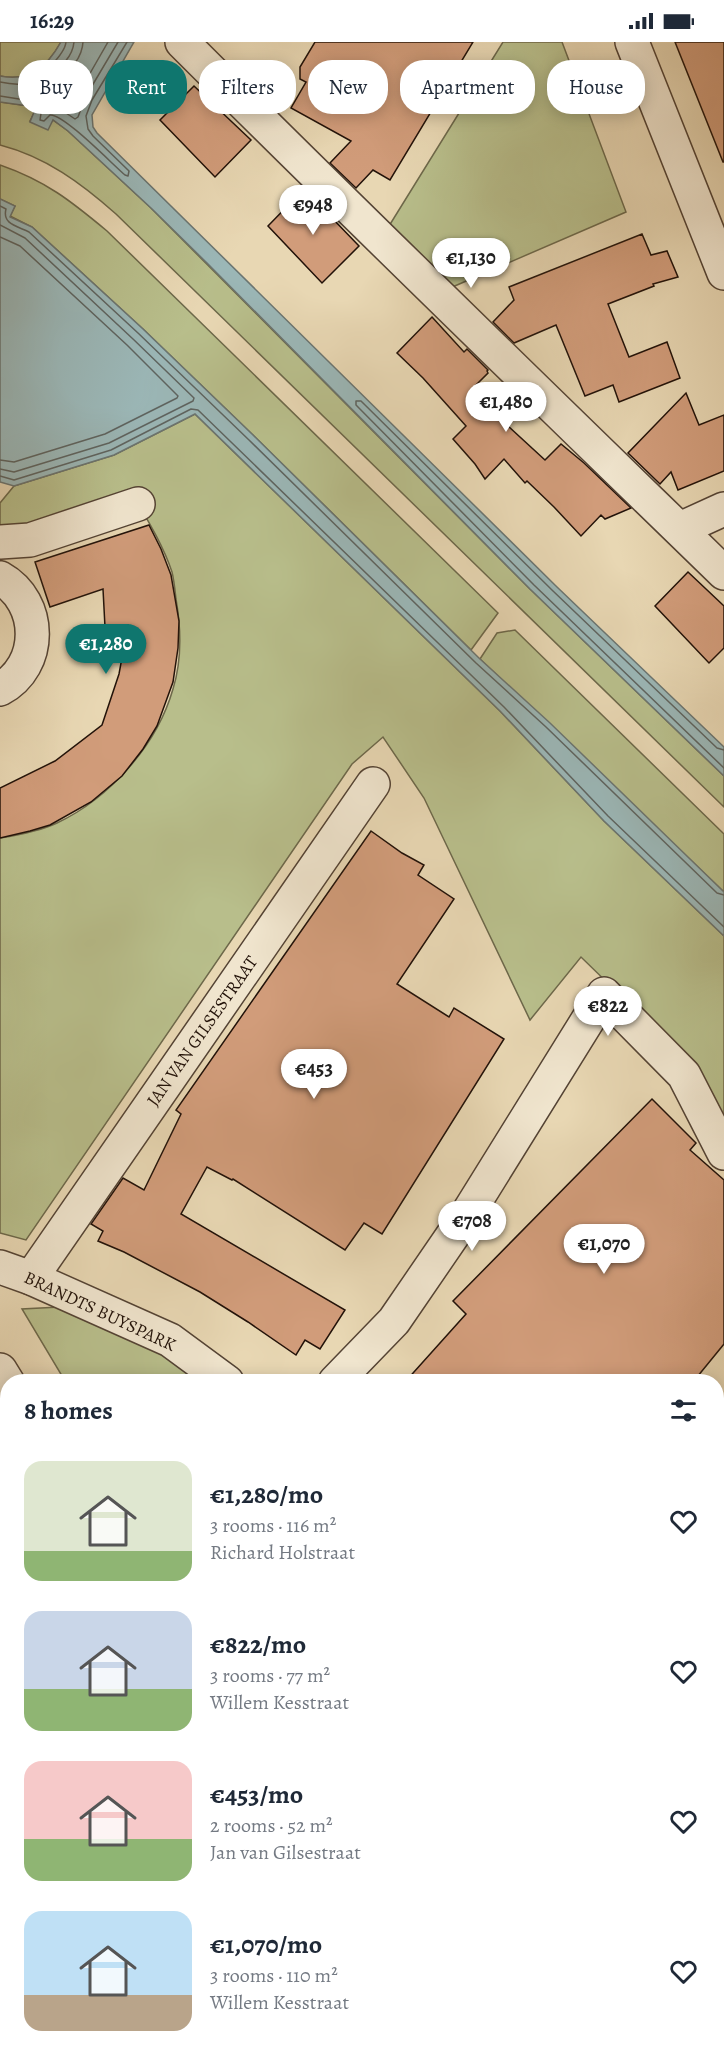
<!DOCTYPE html>
<meta charset="utf-8">
<style>
:root{--surface:#fff;--page:#f6f6f7;--text:#1f2937;--muted:#747a83;--accent:#0f766e}
body{margin:0;font-family:Alegreya,serif;background:var(--page);color:var(--text);height:100vh;display:flex;flex-direction:column;font-size:22px;white-space:nowrap}
*{box-sizing:border-box;margin:0}
p{font-size:20px;color:var(--muted)}
.icon{flex:none;width:33px;height:33px;fill:none;stroke:currentColor;stroke-width:2;stroke-linecap:round;stroke-linejoin:round}
.map{position:relative;flex:1;overflow:hidden}
.panel{position:absolute;left:0px;top:1332px;width:724px;height:686px;display:flex;flex-direction:column;background:var(--surface);border-radius:24px 24px 0 0;box-shadow:0 3px 15px #0003}
.panel>*{flex:none}
.guide{position:absolute;left:18px;top:18px;width:688px;height:54px;display:flex;gap:12px}
.price{position:absolute;translate:-50% -51px;padding:0 14px;border-radius:21px;background:#fff;color:#222;font-size:20px;line-height:39px;filter:drop-shadow(0 2px 3px #0008)}
.price::after{content:'';position:absolute;left:50%;top:36px;width:18px;height:14px;margin-left:-9px;background:inherit;clip-path:polygon(0 0,100% 0,50% 100%)}
.price.on{background:var(--accent);color:#fff}
ul{padding:0;list-style:none}
li{display:flex;align-items:center;gap:18px;height:150px;padding:0 24px}
li span{display:grid;place-items:center;flex:none;width:168px;height:120px;border-radius:18px;color:#555}
li>.icon{margin-inline-start:auto}
span .icon{width:72px;height:72px;fill:#fffc;stroke-width:1}
li b{font-size:26px}
h2{display:flex;justify-content:space-between;align-items:center;height:72px;padding:0 24px;font-size:26px}
.chip{padding:0 21px;border-radius:24px;background:var(--surface);box-shadow:0 3px 15px #0003;font-size:21px;line-height:54px}
.chip.on{background:var(--accent);color:#fff}
.status{display:flex;justify-content:space-between;align-items:center;height:42px;padding:0 30px;background:var(--surface);direction:ltr}
.status svg{height:16px;fill:currentColor}
.map>svg:first-child{display:block}
</style>
<div class="status"><b>16:29</b><svg viewBox="0 0 49 12"><path d="M0 12V9h3v3zM5 12V6h3v6zM10 12V3h3v9zM15 12V0h3v12zM26 1h20v11H26zM47 4h2v5h-2z"/></svg></div>
<div class="map">
<svg width="724" height="2017" viewBox="0 0 724 2017">
<rect width="100%" height="100%" fill="#e8d7b3"/>
<filter id="stains"><feTurbulence type="fractalNoise" baseFrequency=".00333" numOctaves="4"/><feColorMatrix values="0 0 0 0 .2 0 0 0 0 .09 0 0 0 0 .02 0 0 0 .5 -.17"/></filter>
<radialGradient id="worn" r=".72"><stop offset=".6" stop-color="#630" stop-opacity="0"/><stop offset="1" stop-color="#630" stop-opacity=".3"/></radialGradient>
<g fill="#b8be8b" stroke="#6d684a" stroke-width="1.5">
<path d="M0 0H61C47 25 30 40 0 34Z"/>
<path d="M503 0H562L626 170 450 246 389 184Z"/>
<path d="M0 60 37 65 30 79 53 78 68 89 151 166 530 547 724 734V765L116 172C81 141 46 115 0 103Z"/>
<path d="M0 123C46 139 71 159 107 189L498 571 471 608 253 393 143 287 32 185 10 174 15 164 0 157Z"/>
<path d="M195 372 500 669 604 779 724 894V1093L687 1018 581 915 530 978 424 756 383 695 352 722 26 1198 0 1191V796C18 793 40 789 57 781 110 756 157 703 173 647 182 618 181 586 176 557 175 548 174 538 172 530 163 503 147 477 133 453L52 480 2 484 0 483V461L14 444 114 413Z"/>
<path d="M515 588 724 792V850L480 617 497 591Z"/>
<path d="M60 1265C111 1284 159 1308 203 1339H65L22 1267Z"/>
</g>
<g fill="#9bb7b7" stroke="#6b7571" stroke-width="1.5">
<path d="M61 0H134L92 73 93 85 97 91 557 545 724 705V734L530 547 208 222 151 166 68 89 53 78 48 88 30 80 36 65 0 60V34C30 40 47 25 61 0Z"/>
<path d="M0 157 15 164 10 175 32 185 143 287 253 393 480 617 550 681 724 850V894L604 779 500 669 195 372 114 413 14 444 0 440Z"/>
</g>
<g fill="none" stroke-linecap="round" stroke-linejoin="round">
<g stroke="#5e6460" stroke-width="1.5">
<path d="M74 0C72 23 46 33 34 48L45 55 50 65 60 67 75 77 78 75 86 54 118 0"/>
<path d="M83 0C82 20 64 33 51 47L56 56 69 62 73 61 108 0"/>
<path d="M0 40C9 42 20 43 28 41 40 37 65 12 66 0"/>
<path d="M0 54 38 60 42 65 40 78 44 79 50 73C64 72 112 122 125 133L128 134 129 129 93 94 88 87 86 74 92 58 127 0"/>
<path d="M0 164 6 167C2 182 17 184 29 190L138 291 249 398 476 621 546 685 717 851 724 853"/>
<path d="M0 183 25 196 133 297 194 356 193 359 109 401 14 430 0 427"/>
<path d="M0 195 20 204 127 303 178 354 177 356 105 392 14 420 0 418"/>
<path d="M0 434 14 438 111 408 191 367 198 368 504 665 608 774 724 885"/>
<path d="M724 708 717 706 553 549 361 359H356V363L534 543 724 726"/>
</g>
</g>
<g fill="#d19c7a" stroke="#221209" stroke-width="1.5">
<path d="M315 0H473L390 138 373 128 356 146 330 121 351 99 291 66 306 40 300 37V25Z"/>
<path d="M675 0H724V120H723Z"/>
<path d="M194 44 251 98 215 135 160 78Z"/>
<path d="M304 147 359 204 322 241 268 184Z"/>
<path d="M642 192 651 213 667 209 678 235 653 242 654 244 608 262 629 315 667 300 680 336 619 360 613 343 585 354 556 283 514 301 493 280 514 258 509 245Z"/>
<path d="M432 275 464 310 467 307 488 328 487 329 488 331 470 349 545 418 561 402 584 421 631 466 605 477 601 473 581 494 554 465 527 439 525 441 504 417 485 437 475 422 453 397 466 384 423 336 397 311Z"/>
<path d="M686 351 699 383 724 373V429L678 448 671 430 660 442 628 411Z"/>
<path d="M149 483 161 507 171 533 179 579 178 606 173 640 157 684 143 707 122 734 91 760 50 783 30 789 0 796V746L55 719 102 683 119 632 128 583 105 585 103 547 50 565 35 520Z"/>
<path d="M688 530 724 564V606L709 621 655 564Z"/>
<path d="M371 789 402 811 424 823 418 833 454 857 397 942 449 975 454 966 504 997 382 1192 364 1181 345 1208 233 1137 232 1138 207 1125 181 1172 345 1268 320 1307 305 1298 296 1313 248 1280 200 1250 124 1210 98 1199 103 1189 91 1182 123 1136 144 1148 181 1072 176 1068Z"/>
<path d="M652 1057 696 1101 690 1108 724 1138V1302L693 1340H405L466 1272 453 1259Z"/>
</g>
<g fill="none" stroke-linecap="round" stroke-linejoin="round">
<defs>
<g id="minor">
<path d="M182 0C361 179 543 355 724 531"/>
<path d="M632 0 724 231"/>
<path d="M680 487 724 467"/>
<path d="M0 500 30 498 138 462"/>
<path d="M0 536C43 560 43 624 0 647"/>
<path d="M0 1225 31 1236 170 1298 227 1340"/>
<path d="M31 1236 373 742"/>
<path d="M0 1328 8 1341"/>
<path d="M335 1340 394 1279 468 1171 604 952 684 1033 724 1111"/>
<path d="M717 1419 724 1412"/>
<path d="M0 1547 8 1543"/>
<path d="M717 1822 724 1816"/>
<path d="M717 1903 724 1917"/>
<path d="M0 1909 8 1907"/>
<path d="M184 2010 190 2017"/>
<path d="M407 2010 412 2017"/>
</g>
</defs>
<use href="#minor" stroke="#544334" stroke-width="36"/>
<use href="#minor" stroke="#f0e5ce" stroke-width="33"/>
</g>
<g text-anchor="middle" stroke-width="6" stroke-linejoin="round" paint-order="stroke">
<g font-size="18" fill="#221209" stroke="#f0e5ce">
<text transform="translate(202 989) rotate(-55)" y="6">JAN VAN GILSESTRAAT</text>
<text transform="translate(100 1269) rotate(25)" y="6">BRANDTS BUYSPARK</text>
</g>
</g>
<rect width="100%" height="100%" filter="url(#stains)"/>
<rect width="100%" height="100%" fill="url(#worn)"/>
</svg>
<b class="price" style="left:313px;top:194px">€948</b>
<b class="price" style="left:471px;top:247px">€1,130</b>
<b class="price" style="left:506px;top:391px">€1,480</b>
<b class="price on" style="left:106px;top:633px">€1,280</b>
<b class="price" style="left:608px;top:995px">€822</b>
<b class="price" style="left:314px;top:1058px">€453</b>
<b class="price" style="left:472px;top:1210px">€708</b>
<b class="price" style="left:604px;top:1233px">€1,070</b>
<div class="guide">
<a class="chip">Buy</a>
<a class="chip on">Rent</a>
<a class="chip">Filters</a>
<a class="chip">New</a>
<a class="chip">Apartment</a>
<a class="chip">House</a>
</div>
<section class="panel">
<h2>8 homes<svg class="icon" aria-label="filters" viewBox="0 0 24 24"><path d="M4 7h16M4 17h16"/><circle cx="9" cy="7" r="2"/><circle cx="15" cy="17" r="2"/></svg></h2>
<ul>
<li><span style="background:linear-gradient(#dfe7d0 75%,#8fb573 0)"><svg class="icon" aria-label="home" viewBox="0 0 24 24"><path d="M3 11l9-7 9 7M6 9v11h12V9"/></svg></span><div><b>€1,280/mo</b><p>3 rooms · 116 m²</p><p>Richard Holstraat</p></div><svg class="icon" aria-label="heart" viewBox="0 0 24 24"><path d="M12 20l-8-8c-3-5 5-10 8-4 3-6 11-1 8 4z"/></svg></li>
<li><span style="background:linear-gradient(#c9d6e8 65%,#8fb573 0)"><svg class="icon" aria-label="home" viewBox="0 0 24 24"><path d="M3 11l9-7 9 7M6 9v11h12V9"/></svg></span><div><b>€822/mo</b><p>3 rooms · 77 m²</p><p>Willem Kesstraat</p></div><svg class="icon" aria-label="heart" viewBox="0 0 24 24"><path d="M12 20l-8-8c-3-5 5-10 8-4 3-6 11-1 8 4z"/></svg></li>
<li><span style="background:linear-gradient(#f6c9c9 65%,#8fb573 0)"><svg class="icon" aria-label="home" viewBox="0 0 24 24"><path d="M3 11l9-7 9 7M6 9v11h12V9"/></svg></span><div><b>€453/mo</b><p>2 rooms · 52 m²</p><p>Jan van Gilsestraat</p></div><svg class="icon" aria-label="heart" viewBox="0 0 24 24"><path d="M12 20l-8-8c-3-5 5-10 8-4 3-6 11-1 8 4z"/></svg></li>
<li><span style="background:linear-gradient(#bfe0f5 70%,#b9a48a 0)"><svg class="icon" aria-label="home" viewBox="0 0 24 24"><path d="M3 11l9-7 9 7M6 9v11h12V9"/></svg></span><div><b>€1,070/mo</b><p>3 rooms · 110 m²</p><p>Willem Kesstraat</p></div><svg class="icon" aria-label="heart" viewBox="0 0 24 24"><path d="M12 20l-8-8c-3-5 5-10 8-4 3-6 11-1 8 4z"/></svg></li>
</ul>
</section>
</div>
